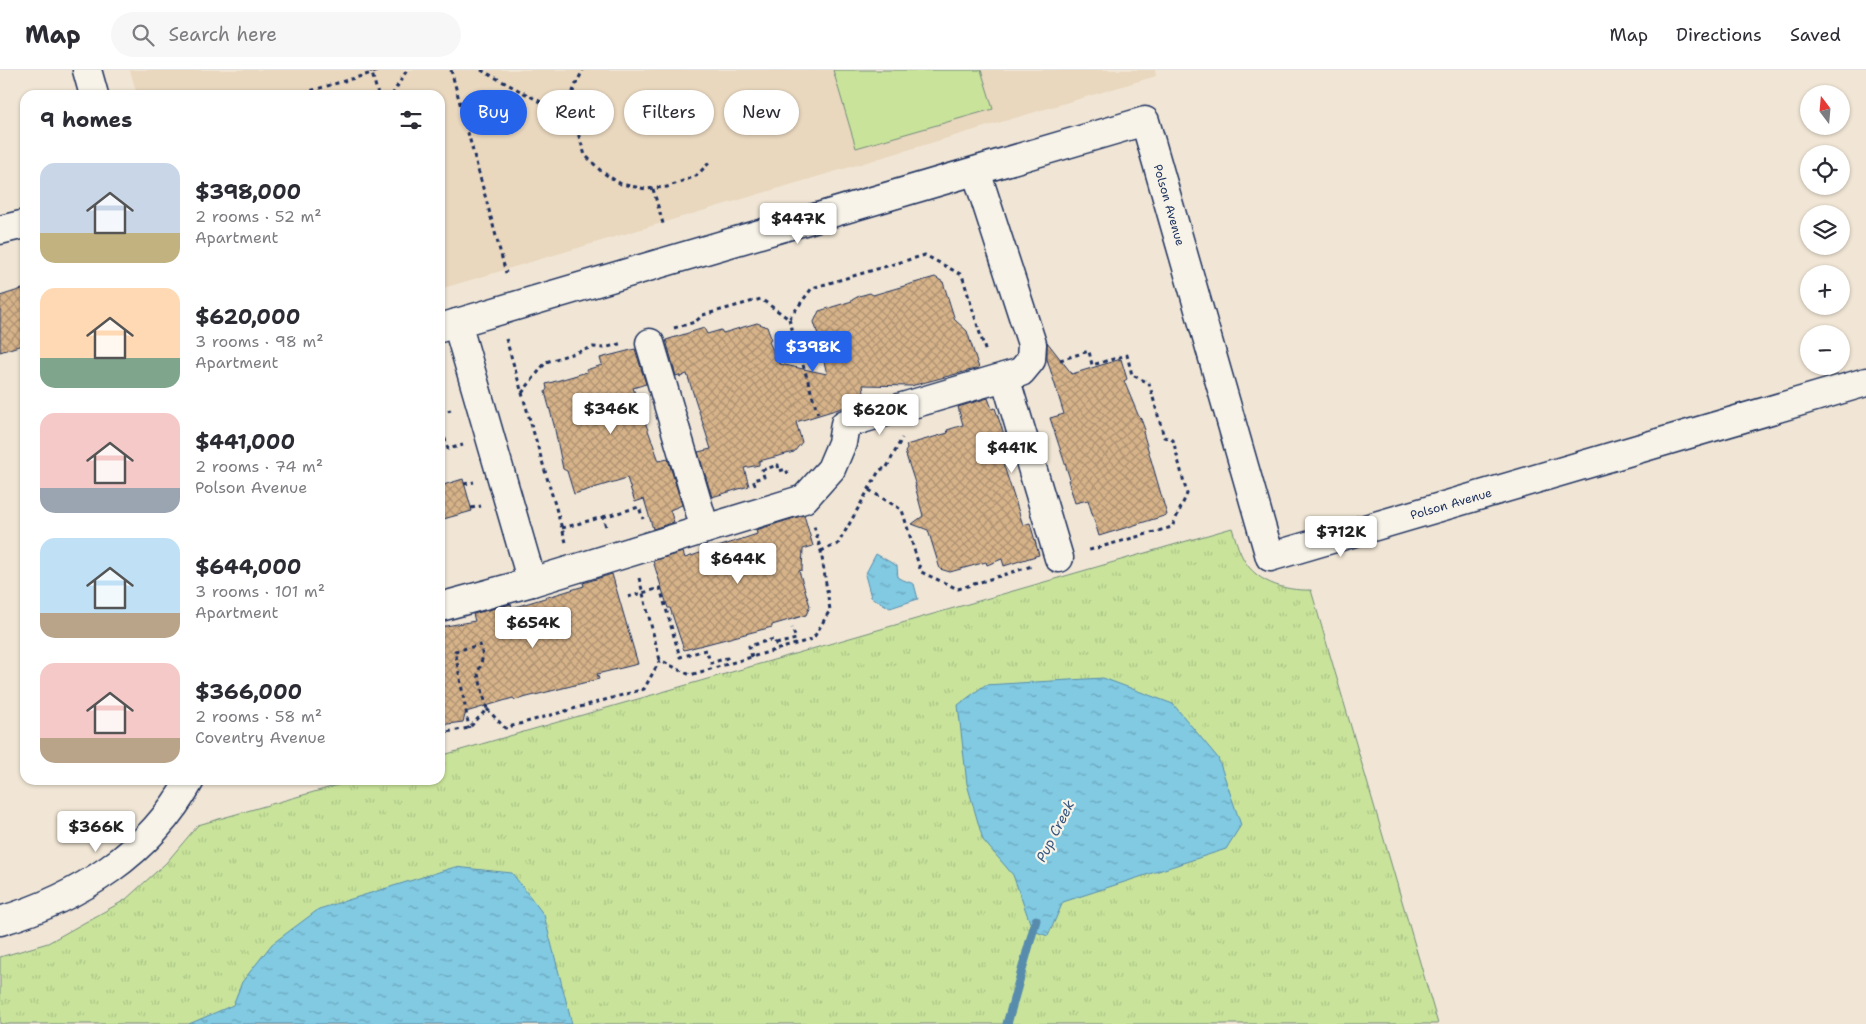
<!DOCTYPE html>
<meta charset="utf-8">
<style>
:root{--surface:#fff;--page:#f7f7f7;--text:#2b2b33;--muted:#7c7c81;--line:#e1e1e2;--accent:#2563eb}
body{margin:0;font-family:"Shantell Sans",sans-serif;background:var(--page);color:var(--text);height:100vh;display:flex;flex-direction:column;font-size:19px;white-space:nowrap}
*{box-sizing:border-box;margin:0}
p{font-size:16px;color:var(--muted)}
.icon{flex:none;width:28px;height:28px;fill:none;stroke:currentColor;stroke-width:2;stroke-linecap:round;stroke-linejoin:round}
.map{position:relative;flex:1;overflow:hidden}
.sheet{position:absolute;left:20px;top:20px;width:425px;height:695px;display:flex;flex-direction:column;background:var(--surface);border-radius:15px;box-shadow:0 1px 4px #0004}
.sheet>*{flex:none}
.hud{position:absolute;left:460px;top:20px;width:475px;height:45px;display:flex;gap:10px}
.needle{width:32px;rotate:344deg}
.fabs{position:absolute;left:1800px;top:15px;display:grid;gap:10px}
.fabs a{display:grid;place-items:center;width:50px;height:50px;border-radius:50%;background:var(--surface);box-shadow:0 1px 4px #0004;font-size:25px}
.price{position:absolute;translate:-50% -42px;padding:0 11px;border-radius:5px;background:#fff;color:#222;font-size:16px;line-height:32px;filter:drop-shadow(0 1px 2px #0008)}
.price::after{content:'';position:absolute;left:50%;top:30px;width:15px;height:11px;margin-left:-8px;background:inherit;clip-path:polygon(0 0,100% 0,50% 100%)}
.price.selected{background:var(--accent);color:#fff}
ul{padding:0;list-style:none}
li{display:flex;align-items:center;gap:15px;height:125px;padding:0 20px}
li span{display:grid;place-items:center;flex:none;width:140px;height:100px;border-radius:15px;color:#555}
li>.icon{margin-inline-start:auto}
span .icon{width:60px;height:60px;fill:#fffc;stroke-width:1}
li b{font-size:21px}
h2{display:flex;justify-content:space-between;align-items:center;height:60px;padding:0 20px;font-size:21px}
.tag{padding:0 18px;border-radius:22px;background:var(--surface);box-shadow:0 1px 4px #0004;font-size:18px;line-height:45px}
.tag.selected{background:var(--accent);color:#fff}
header{display:flex;align-items:center;gap:30px;box-sizing:border-box;height:70px;padding:0 25px;background:var(--surface);border-bottom:1px solid var(--line)}
header strong{font-size:24px}
nav{display:flex;gap:28px;margin-inline-start:auto;font-size:18px}
.search{width:350px;height:45px;background:var(--page);display:flex;align-items:center;gap:12px;box-sizing:border-box;padding:0 18px;border-radius:28px;color:var(--muted);font-size:19px}
.map>svg:first-child{display:block}
</style>
<header>
<strong>Map</strong>
<div class="search"><svg class="icon" aria-label="search" viewBox="0 0 24 24"><circle cx="10" cy="10" r="6"/><path d="M15 15l6 6"/></svg>Search here</div>
<nav><a>Map</a><a>Directions</a><a>Saved</a></nav>
</header>
<div class="map">
<svg width="1866" height="954" viewBox="0 0 1866 954">
<defs>
<pattern id="grass-tufts" width="24" height="20" patternUnits="userSpaceOnUse" patternTransform="scale(1.25)"><rect width="24" height="20" fill="#c9e49a"/><path d="M3 7l-1-3M5 7V3M7 7l1-3M15 17l-1-3M17 17v-4M19 17l1-3" fill="none" stroke="#acc487"/></pattern>
<pattern id="water-ripples" width="26" height="14" patternUnits="userSpaceOnUse" patternTransform="scale(1.25)"><rect width="26" height="14" fill="#81cae2"/><path d="M2 4q2-2 4 0t4 0M15 11q2-2 4 0t4 0" fill="none" stroke="#69a4ba"/></pattern>
<pattern id="building-cross-hatch" width="8" height="8" patternUnits="userSpaceOnUse" patternTransform="scale(1.25)"><rect width="8" height="8" fill="#d7b389"/><path d="M0 0l8 8M0 8l8-8" fill="none" stroke="#ae9273"/></pattern>
</defs>
<rect width="100%" height="100%" fill="#f1e6d5"/>
<filter id="ink" filterUnits="userSpaceOnUse"><feTurbulence type="fractalNoise" baseFrequency=".02" numOctaves="2"/><feDisplacementMap in="SourceGraphic" scale="10" xChannelSelector="R" yChannelSelector="G"/><feConvolveMatrix kernelMatrix="1 2 1 2 8 2 1 2 1" color-interpolation-filters="sRGB"/></filter>
<g filter="url(#ink)">
<path fill="#e9d7be" d="M130 0H1155L1156 6 440 219V25H137Z"/>
<path fill="url(#grass-tufts)" stroke="#728a7c" d="M1232 458C1235 467 1237 476 1241 484 1253 512 1284 521 1311 520L1438 954H0V887L48 873 125 830 166 793 198 755 356 710H440V686Z"/>
<path fill="#c9e49a" stroke="#728a7c" d="M833 0H981L993 39 856 78Z"/>
<g fill="url(#water-ripples)" stroke="#588cad">
<path d="M876 484 897 496 898 508 914 514 918 529 890 538 871 527 865 505Z"/>
<path d="M1103 608 1173 634 1218 688 1241 755 1226 779 1063 832 1048 866 1033 861 1013 805 983 770 967 714 958 635 985 615Z"/>
<path d="M455 797 512 803 544 845 572 954H189L233 935 242 912 272 874 319 839Z"/>
</g>
<g fill="none" stroke-linecap="round" stroke-linejoin="round">
<path stroke="#588cad" stroke-width="9" d="M1007 954 1036 850"/>
</g>
<g fill="url(#building-cross-hatch)" stroke="#1b2f5e">
<path d="M935 207 943 212 955 250 967 261 979 298 911 316 863 315 865 331 796 352 802 372 794 382 759 391V395L744 398 749 416 712 427 698 382 711 379 687 304 680 307 679 305 676 306 666 270 704 258 707 264 721 260 723 263 757 253 767 257 771 268 769 272 780 294 827 304 823 288 825 287 814 252 819 241 852 231V230L859 226 870 223 873 225Z"/>
<path d="M25 218V274L0 282V226Z"/>
<path d="M1047 272 1072 304 1121 289 1127 309 1124 311 1139 347 1141 349 1145 360 1143 362 1167 445 1099 466 1088 430 1075 433 1068 410 1070 409 1050 348 1064 344 1047 289Z"/>
<path d="M635 279 646 314 633 318 659 391 668 389 682 435 670 440 674 452 653 459 644 429 635 432 627 408 574 424 567 401 563 399 554 355 545 322 547 319 546 314 587 302 586 300 602 295 600 288Z"/>
<path d="M988 328 992 339 995 338 1005 367 996 370 1004 396 1023 455 1030 453 1039 485 1004 496 1002 489 987 495 986 492 950 502 940 499 928 460 912 454 923 446 915 416H916L905 382 907 379 906 375 948 363 947 360 963 355 958 337Z"/>
<path d="M463 409 472 441 440 450V416Z"/>
<path d="M804 445 813 476 803 479 802 500 799 501 810 536 806 545 772 555V557L684 580 670 538H668L653 491 683 482 685 488 757 464 756 460Z"/>
<path d="M612 504 638 594 597 604 599 609 515 630 513 628 466 642 463 652 440 655V557L475 551 473 544 511 534 512 538 584 516 583 513Z"/>
</g>
<g fill="none" stroke-linecap="round" stroke-linejoin="round">
<defs>
<g id="minor">
<path d="M87 0 94 25"/>
<path d="M0 160 25 154"/>
<path d="M457 253 532 512"/>
<path d="M440 258 1145 51 1270 487 1866 312"/>
<path d="M650 273 705 459"/>
<path d="M1005 307 1059 488"/>
<path d="M440 537 532 512 804 429 831 399 842 373 845 354 1021 302 1031 290 1032 274 976 101"/>
<path d="M0 851C79 828 150 783 190 710"/>
</g>
</defs>
<use href="#minor" stroke="#1b2f5e" stroke-width="31"/>
<g stroke="#1b2f5e" stroke-width="3" stroke-dasharray="4 4" stroke-linecap="butt">
<path d="M451 0 506 203"/>
<path d="M481 0 567 46 576 57 585 85 602 102 621 114 646 119 667 117 696 106 712 90"/>
<path d="M296 25 372 3 371 0"/>
<path d="M378 25 372 3 381 0"/>
<path d="M392 25 407 0"/>
<path d="M567 46 574 18 583 0"/>
<path d="M653 119 664 157"/>
<path d="M789 249 818 344"/>
<path d="M674 258 695 252 703 245 761 229 789 249 812 218 925 185 962 205 986 283"/>
<path d="M506 269 566 472"/>
<path d="M1060 290 1089 281 1092 295 1127 285 1132 305 1149 313 1164 367 1173 370 1187 424 1172 457 1086 481"/>
<path d="M522 323 546 292 593 277 604 278 623 273"/>
<path d="M440 343 451 340"/>
<path d="M440 353 448 379 463 375"/>
<path d="M464 414 474 412"/>
<path d="M755 415 753 410 764 407 762 400 778 395 779 401 786 399 788 404"/>
<path d="M869 420 902 440 921 502 958 519 1032 496"/>
<path d="M471 438 481 436"/>
<path d="M603 447 639 437 643 449"/>
<path d="M562 458 603 447 607 460"/>
<path d="M821 481 838 474 879 401 882 399H886L902 368"/>
<path d="M639 508 660 590"/>
<path d="M628 527 660 518 680 587 706 580 711 593 727 588 729 593"/>
<path d="M776 574 796 569 792 558"/>
<path d="M752 587 749 576 774 569 778 579"/>
<path d="M487 639 505 658 644 619 660 590 690 605 813 569 830 540 821 481 814 456"/>
<path d="M440 663 469 658 487 639 478 604 483 586 480 575 455 581 469 658"/>
</g>
<use href="#minor" stroke="#f7f3e8" stroke-width="28"/>
</g>
</g>
<g text-anchor="middle" stroke-width="4.5" stroke-linejoin="round" paint-order="stroke">
<g font-size="12" fill="#1b2f5e" stroke="#f7f3e8">
<text transform="translate(1169 135) rotate(74)" y="4">Polson Avenue</text>
<text transform="translate(1451 434) rotate(-16)" y="4">Polson Avenue</text>
</g>
<g font-size="14" font-style="italic" fill="#34567f" stroke="#f7f3e8">
<text transform="translate(1055 761) rotate(-63)" y="5">Pup Creek</text>
</g>
</g>
</svg>
<div class="fabs">
<a><svg class="needle" viewBox="-14 -14 28 28"><path d="M0-13l5 13h-10z" fill="#e53935"/><path d="M0 13l5-13h-10z" fill="#7c7c81"/></svg></a>
<a><svg class="icon" aria-label="locate" viewBox="0 0 24 24"><circle cx="12" cy="12" r="6"/><path d="M12 2v4M12 18v4M2 12h4M18 12h4"/></svg></a>
<a><svg class="icon" aria-label="layers" viewBox="0 0 24 24"><path d="M12 4l9 5-9 5-9-5zM3 14l9 5 9-5"/></svg></a>
<a>+</a>
<a>−</a>
</div>
<b class="price" style="left:798px;top:175px">$447K</b>
<b class="price selected" style="left:813px;top:303px">$398K</b>
<b class="price" style="left:611px;top:365px">$346K</b>
<b class="price" style="left:880px;top:366px">$620K</b>
<b class="price" style="left:1012px;top:404px">$441K</b>
<b class="price" style="left:1341px;top:488px">$712K</b>
<b class="price" style="left:738px;top:515px">$644K</b>
<b class="price" style="left:533px;top:579px">$654K</b>
<b class="price" style="left:96px;top:783px">$366K</b>
<div class="hud">
<a class="tag selected">Buy</a>
<a class="tag">Rent</a>
<a class="tag">Filters</a>
<a class="tag">New</a>
</div>
<section class="sheet">
<h2>9 homes<svg class="icon" aria-label="filters" viewBox="0 0 24 24"><path d="M4 7h16M4 17h16"/><circle cx="9" cy="7" r="2"/><circle cx="15" cy="17" r="2"/></svg></h2>
<ul>
<li><span style="background:linear-gradient(#c9d6e8 70%,#c2b280 0)"><svg class="icon" aria-label="home" viewBox="0 0 24 24"><path d="M3 11l9-7 9 7M6 9v11h12V9"/></svg></span><div><b>$398,000</b><p>2 rooms · 52 m²</p><p>Apartment</p></div></li>
<li><span style="background:linear-gradient(#ffd9b3 70%,#7fa58c 0)"><svg class="icon" aria-label="home" viewBox="0 0 24 24"><path d="M3 11l9-7 9 7M6 9v11h12V9"/></svg></span><div><b>$620,000</b><p>3 rooms · 98 m²</p><p>Apartment</p></div></li>
<li><span style="background:linear-gradient(#f6c9c9 75%,#9aa5b1 0)"><svg class="icon" aria-label="home" viewBox="0 0 24 24"><path d="M3 11l9-7 9 7M6 9v11h12V9"/></svg></span><div><b>$441,000</b><p>2 rooms · 74 m²</p><p>Polson Avenue</p></div></li>
<li><span style="background:linear-gradient(#bfe0f5 75%,#b9a48a 0)"><svg class="icon" aria-label="home" viewBox="0 0 24 24"><path d="M3 11l9-7 9 7M6 9v11h12V9"/></svg></span><div><b>$644,000</b><p>3 rooms · 101 m²</p><p>Apartment</p></div></li>
<li><span style="background:linear-gradient(#f6c9c9 75%,#b9a48a 0)"><svg class="icon" aria-label="home" viewBox="0 0 24 24"><path d="M3 11l9-7 9 7M6 9v11h12V9"/></svg></span><div><b>$366,000</b><p>2 rooms · 58 m²</p><p>Coventry Avenue</p></div></li>
</ul>
</section>
</div>
